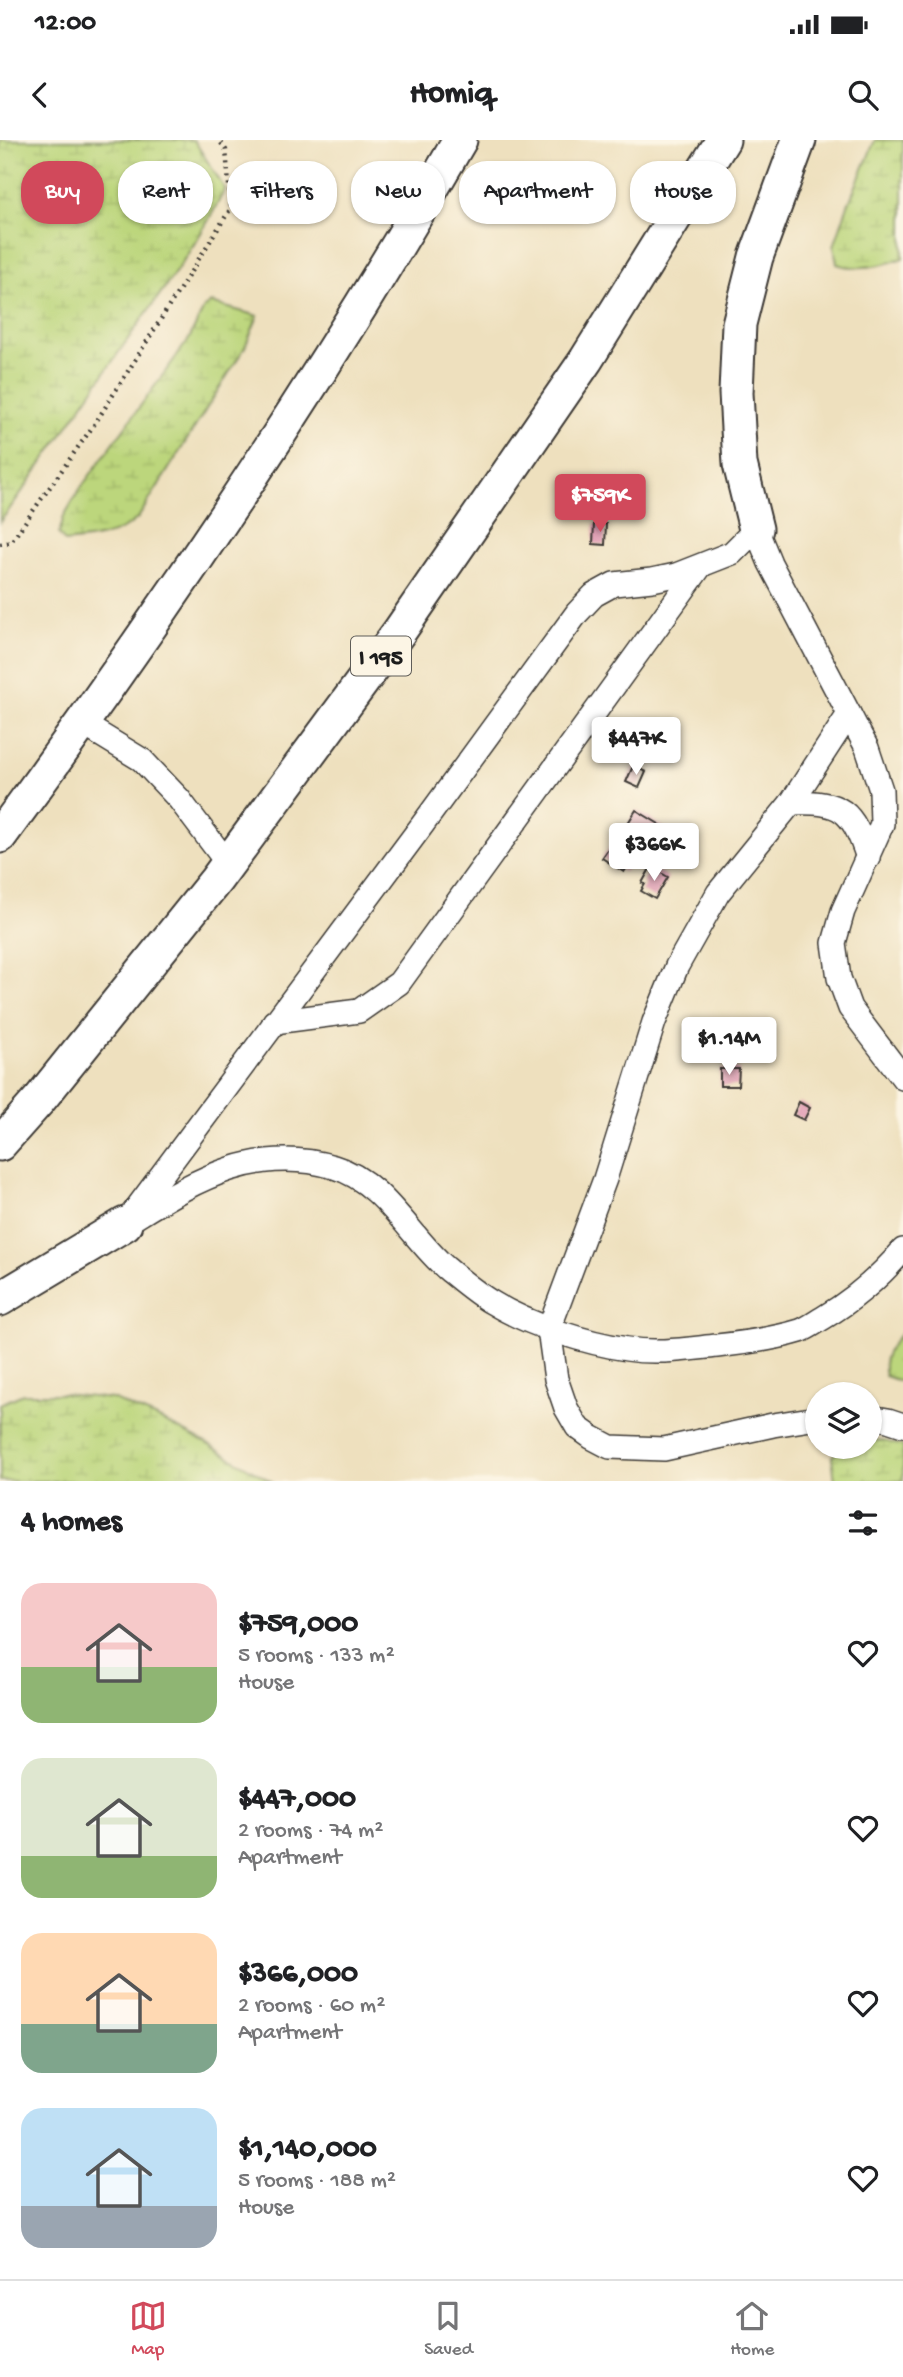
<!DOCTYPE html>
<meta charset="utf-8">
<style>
:root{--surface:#fff;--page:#f2f2f2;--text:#202124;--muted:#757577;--line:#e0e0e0;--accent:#d1495b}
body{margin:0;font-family:"Gochi Hand",sans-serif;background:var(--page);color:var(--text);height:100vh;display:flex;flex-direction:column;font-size:26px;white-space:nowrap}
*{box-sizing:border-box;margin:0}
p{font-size:23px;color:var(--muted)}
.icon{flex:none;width:38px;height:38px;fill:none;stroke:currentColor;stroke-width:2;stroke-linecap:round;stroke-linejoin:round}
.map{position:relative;height:1341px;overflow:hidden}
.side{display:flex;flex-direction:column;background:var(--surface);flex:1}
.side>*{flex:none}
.hud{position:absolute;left:21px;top:21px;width:861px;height:63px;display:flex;gap:14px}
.fabs{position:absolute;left:805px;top:1242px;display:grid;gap:14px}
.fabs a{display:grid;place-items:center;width:77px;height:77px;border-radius:50%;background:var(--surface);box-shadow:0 2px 5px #0004;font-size:35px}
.price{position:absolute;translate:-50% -60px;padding:0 16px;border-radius:7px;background:#fff;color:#222;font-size:23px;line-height:46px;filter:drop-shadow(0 2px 4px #0008)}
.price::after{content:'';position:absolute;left:50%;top:42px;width:21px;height:16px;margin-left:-10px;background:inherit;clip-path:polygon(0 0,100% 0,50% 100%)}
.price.current{background:var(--accent);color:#fff}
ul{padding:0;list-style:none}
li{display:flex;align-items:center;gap:21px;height:175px;padding:0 21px}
li span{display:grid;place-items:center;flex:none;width:196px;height:140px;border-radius:21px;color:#555}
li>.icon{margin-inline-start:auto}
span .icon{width:84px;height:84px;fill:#fffc;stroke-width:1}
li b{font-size:30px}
h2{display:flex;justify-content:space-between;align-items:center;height:84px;padding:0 21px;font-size:30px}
.tag{padding:0 24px;border-radius:28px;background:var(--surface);box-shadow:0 2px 5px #0004;font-size:24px;line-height:63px}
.tag.current{background:var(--accent);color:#fff}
.status{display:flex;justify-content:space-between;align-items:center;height:49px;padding:0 35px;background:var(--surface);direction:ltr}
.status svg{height:19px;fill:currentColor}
header{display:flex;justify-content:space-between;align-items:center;height:91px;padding:0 21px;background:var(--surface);font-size:32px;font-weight:800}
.dock{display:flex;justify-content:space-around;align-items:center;height:98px;border-top:2px solid var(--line);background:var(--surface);font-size:19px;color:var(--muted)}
.dock a{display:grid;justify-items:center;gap:4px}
.dock .current{color:var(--accent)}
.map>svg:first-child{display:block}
</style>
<div class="status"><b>12:00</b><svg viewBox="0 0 49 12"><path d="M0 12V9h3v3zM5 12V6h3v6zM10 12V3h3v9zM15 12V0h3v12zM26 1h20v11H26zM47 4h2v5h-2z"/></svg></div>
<header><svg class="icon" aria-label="back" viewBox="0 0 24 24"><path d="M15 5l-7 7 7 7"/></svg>Homiq<svg class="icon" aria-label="search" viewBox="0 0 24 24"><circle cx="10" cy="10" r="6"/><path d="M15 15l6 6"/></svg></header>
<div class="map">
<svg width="903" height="1341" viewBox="0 0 903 1341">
<defs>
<pattern id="wetland-marsh" width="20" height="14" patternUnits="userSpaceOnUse" patternTransform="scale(1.75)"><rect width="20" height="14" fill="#bcd67b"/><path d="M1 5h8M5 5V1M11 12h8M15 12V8" fill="none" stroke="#a1b76a"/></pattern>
</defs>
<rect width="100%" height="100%" fill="#fcf5e5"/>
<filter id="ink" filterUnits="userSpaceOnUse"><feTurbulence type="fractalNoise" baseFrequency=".0143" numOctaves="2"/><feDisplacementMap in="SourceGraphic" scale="14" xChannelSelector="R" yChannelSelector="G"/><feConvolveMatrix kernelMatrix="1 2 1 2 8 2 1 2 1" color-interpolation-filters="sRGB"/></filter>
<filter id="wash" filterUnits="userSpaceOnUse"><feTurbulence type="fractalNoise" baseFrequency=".00686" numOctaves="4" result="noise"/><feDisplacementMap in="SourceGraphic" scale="28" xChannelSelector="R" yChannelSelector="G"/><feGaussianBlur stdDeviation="1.57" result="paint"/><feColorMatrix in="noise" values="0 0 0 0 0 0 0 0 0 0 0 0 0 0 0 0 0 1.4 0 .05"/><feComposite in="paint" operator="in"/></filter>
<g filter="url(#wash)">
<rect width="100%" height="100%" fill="#eee0be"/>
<g fill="url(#wetland-marsh)" stroke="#6c794c" stroke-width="2">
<path d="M0 0H194L225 49C198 105 159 155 123 206 82 265 43 324 0 382Z"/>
<path d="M875 0H903V118C882 126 859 131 837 124L834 106 848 65Z"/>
<path d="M211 163 258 176 245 207 138 378C117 397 92 399 65 402L59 394 64 376 80 349 189 199 204 168Z"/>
<path d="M903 1191V1242L885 1236C880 1217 891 1205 903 1191Z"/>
<path d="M23 1254H64L112 1259 155 1277 202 1301 271 1341H0V1264Z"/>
<path d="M870 1300 884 1301 903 1306V1341H835L832 1317 841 1307H870Z"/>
</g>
<g id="blocks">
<g fill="#de91ae">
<path d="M594 384H606L605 405 593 404Z"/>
<path d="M633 626 646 632 639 648 626 642Z"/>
<path d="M636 670 687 701 679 714 628 683Z"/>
<path d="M612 704 633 718 624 732 602 718Z"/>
<path d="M651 727 668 737 655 759 641 751 645 744 642 743Z"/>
<path d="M720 929H739L738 946H720Z"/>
<path d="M799 962 810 968 804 980 793 975Z"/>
</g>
</g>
</g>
<g filter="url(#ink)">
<use href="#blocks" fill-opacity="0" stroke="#3c3934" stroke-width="2"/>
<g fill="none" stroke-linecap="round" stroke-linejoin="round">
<defs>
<g id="minor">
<path d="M83 584 142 620 179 659 228 724"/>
<path d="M791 663C843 661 852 670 868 718"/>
<path d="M274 882 359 871 399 843 700 427"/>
<path d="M136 1077C198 1038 258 1005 334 1027 383 1041 410 1097 446 1128 461 1140 477 1154 493 1163 529 1185 586 1203 627 1209 657 1214 687 1209 717 1206 744 1203 774 1199 800 1191 808 1188 816 1182 823 1178 855 1159 879 1138 903 1110"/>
<path d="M125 1084 423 684 577 473 594 455 614 444 652 440 676 435 732 413 756 389 770 423 867 608 881 650 882 684 843 771 834 803 839 838 850 868 903 938"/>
<path d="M870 1277 888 1280 903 1285"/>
<path d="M817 1278 773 1285 664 1309 610 1307 591 1297 577 1287 566 1268 556 1239 549 1189 605 1039 654 882 677 826 718 753 791 663 849 574"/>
</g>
<g id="highway">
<path d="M756 389 740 324 736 253 739 184 756 117 799 0"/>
<path d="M0 696C165 472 321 241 460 0"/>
<path d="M0 1004 40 959 216 740 399 492 586 220 723 0"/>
<path d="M0 1159 125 1084"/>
</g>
</defs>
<use href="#minor" stroke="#3c3934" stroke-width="26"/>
<use href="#highway" stroke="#3c3934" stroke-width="37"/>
<path stroke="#3c3934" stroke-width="4.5" stroke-dasharray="2 5" stroke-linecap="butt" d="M0 404 11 402 96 282 231 68 226 10 219 0"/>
<use href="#minor" stroke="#fff" stroke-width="23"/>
<use href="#highway" stroke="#fff" stroke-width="33"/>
</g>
</g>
<g text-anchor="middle" stroke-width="5" stroke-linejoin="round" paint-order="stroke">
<rect fill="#fcf5e5" stroke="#5f5d58" stroke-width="2" x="351" y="496.5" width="60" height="39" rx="5"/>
<g font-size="23" font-weight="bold" fill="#1c1c1c">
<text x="381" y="524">I 195</text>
</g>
</g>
</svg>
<div class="fabs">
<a><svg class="icon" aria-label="layers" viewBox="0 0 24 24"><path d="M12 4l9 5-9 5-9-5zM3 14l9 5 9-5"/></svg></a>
</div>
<b class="price current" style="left:600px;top:394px">$759K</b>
<b class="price" style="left:636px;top:637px">$447K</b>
<b class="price" style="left:654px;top:743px">$366K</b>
<b class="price" style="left:729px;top:937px">$1.14M</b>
<div class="hud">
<a class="tag current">Buy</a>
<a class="tag">Rent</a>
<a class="tag">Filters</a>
<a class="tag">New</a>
<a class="tag">Apartment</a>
<a class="tag">House</a>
</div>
</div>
<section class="side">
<h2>4 homes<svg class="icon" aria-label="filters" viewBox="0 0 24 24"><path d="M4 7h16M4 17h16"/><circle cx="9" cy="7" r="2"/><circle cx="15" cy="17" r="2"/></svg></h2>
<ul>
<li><span style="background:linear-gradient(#f6c9c9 60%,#8fb573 0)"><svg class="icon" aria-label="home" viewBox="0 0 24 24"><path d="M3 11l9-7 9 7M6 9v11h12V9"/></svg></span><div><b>$759,000</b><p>5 rooms · 133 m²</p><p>House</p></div><svg class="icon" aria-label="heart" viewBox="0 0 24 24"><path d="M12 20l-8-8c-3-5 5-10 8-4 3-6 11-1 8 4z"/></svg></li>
<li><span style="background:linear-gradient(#dfe7d0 70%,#8fb573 0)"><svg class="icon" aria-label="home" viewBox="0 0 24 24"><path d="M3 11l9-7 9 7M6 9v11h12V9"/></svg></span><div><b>$447,000</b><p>2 rooms · 74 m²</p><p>Apartment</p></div><svg class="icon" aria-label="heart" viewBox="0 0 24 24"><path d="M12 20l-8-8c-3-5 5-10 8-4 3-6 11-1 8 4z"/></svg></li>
<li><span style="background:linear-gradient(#ffd9b3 65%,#7fa58c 0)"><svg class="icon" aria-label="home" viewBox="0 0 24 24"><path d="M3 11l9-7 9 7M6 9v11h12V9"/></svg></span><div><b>$366,000</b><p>2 rooms · 60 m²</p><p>Apartment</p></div><svg class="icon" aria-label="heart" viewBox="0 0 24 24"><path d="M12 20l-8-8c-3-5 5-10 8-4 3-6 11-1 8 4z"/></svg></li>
<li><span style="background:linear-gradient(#bfe0f5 70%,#9aa5b1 0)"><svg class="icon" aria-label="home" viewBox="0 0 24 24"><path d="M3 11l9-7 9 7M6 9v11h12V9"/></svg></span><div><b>$1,140,000</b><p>5 rooms · 188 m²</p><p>House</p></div><svg class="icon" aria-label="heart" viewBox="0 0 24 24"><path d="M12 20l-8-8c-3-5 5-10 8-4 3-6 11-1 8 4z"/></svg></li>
</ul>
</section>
<nav class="dock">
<a class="current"><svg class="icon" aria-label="map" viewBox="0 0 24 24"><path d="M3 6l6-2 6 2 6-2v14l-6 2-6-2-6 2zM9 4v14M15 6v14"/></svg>Map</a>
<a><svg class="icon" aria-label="saved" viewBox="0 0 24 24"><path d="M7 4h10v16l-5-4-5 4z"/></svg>Saved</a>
<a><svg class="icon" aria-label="home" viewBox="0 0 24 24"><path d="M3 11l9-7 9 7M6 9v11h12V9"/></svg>Home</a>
</nav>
